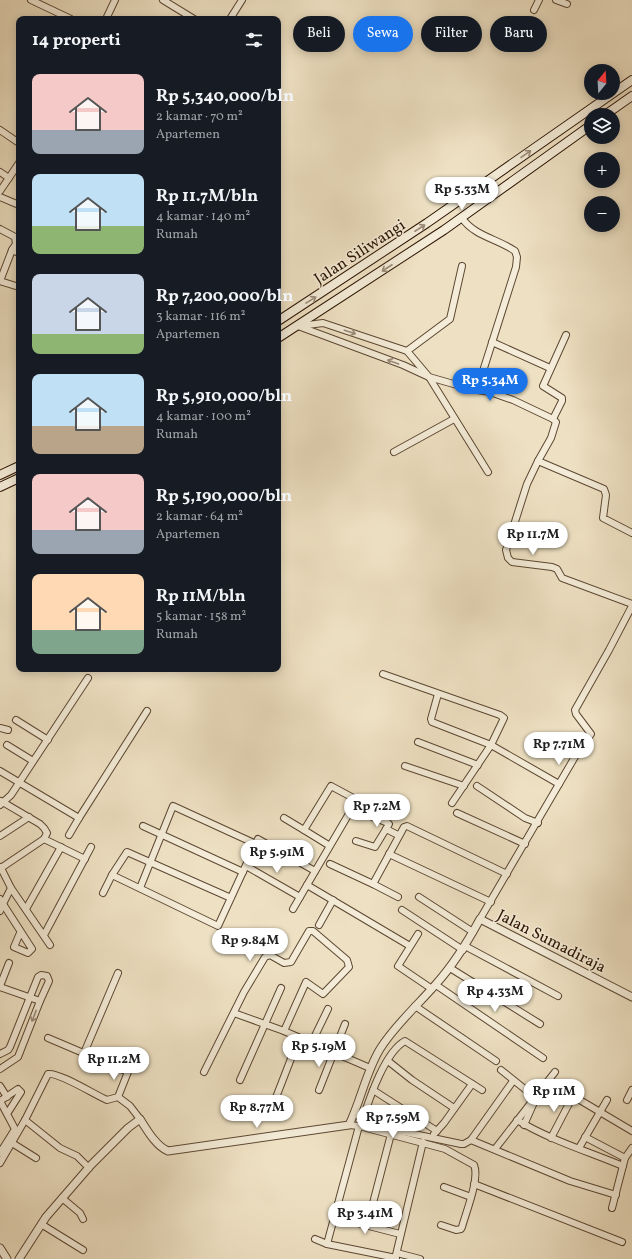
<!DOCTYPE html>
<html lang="id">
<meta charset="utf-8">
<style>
:root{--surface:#171b24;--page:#242831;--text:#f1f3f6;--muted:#9ea1a6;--accent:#1a73e8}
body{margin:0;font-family:Vollkorn,serif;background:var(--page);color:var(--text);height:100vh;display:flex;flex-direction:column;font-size:15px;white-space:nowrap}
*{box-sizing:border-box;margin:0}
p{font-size:13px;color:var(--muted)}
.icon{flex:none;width:22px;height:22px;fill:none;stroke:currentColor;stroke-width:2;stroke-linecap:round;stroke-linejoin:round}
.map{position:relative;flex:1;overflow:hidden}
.details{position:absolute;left:16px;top:16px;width:265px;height:656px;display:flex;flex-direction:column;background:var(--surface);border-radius:8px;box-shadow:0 2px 10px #0003}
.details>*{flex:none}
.banner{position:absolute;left:293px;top:16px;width:279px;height:36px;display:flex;gap:8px}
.needle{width:26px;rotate:18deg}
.controls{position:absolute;left:584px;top:64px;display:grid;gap:8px}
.controls a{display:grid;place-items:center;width:36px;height:36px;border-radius:50%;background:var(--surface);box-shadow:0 2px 10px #0003;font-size:20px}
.price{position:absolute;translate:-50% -34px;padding:0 9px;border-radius:14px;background:#fff;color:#222;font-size:13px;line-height:26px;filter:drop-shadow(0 1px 2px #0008)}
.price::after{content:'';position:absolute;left:50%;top:24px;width:12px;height:9px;margin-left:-6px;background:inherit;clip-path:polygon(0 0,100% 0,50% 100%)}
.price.active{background:var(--accent);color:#fff}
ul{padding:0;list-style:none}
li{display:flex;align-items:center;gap:12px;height:100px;padding:0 16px}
li span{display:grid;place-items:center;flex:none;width:112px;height:80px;border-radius:8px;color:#555}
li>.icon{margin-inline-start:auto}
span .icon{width:48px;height:48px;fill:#fffc;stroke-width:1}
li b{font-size:17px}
h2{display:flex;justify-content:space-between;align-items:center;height:48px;padding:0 16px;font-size:17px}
.pill{padding:0 14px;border-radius:18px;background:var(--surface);box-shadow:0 2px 10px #0003;font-size:14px;line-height:36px}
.pill.active{background:var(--accent);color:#fff}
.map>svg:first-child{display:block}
</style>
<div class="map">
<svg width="632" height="1259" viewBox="0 0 632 1259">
<rect width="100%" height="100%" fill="#eee1c3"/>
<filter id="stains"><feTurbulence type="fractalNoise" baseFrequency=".005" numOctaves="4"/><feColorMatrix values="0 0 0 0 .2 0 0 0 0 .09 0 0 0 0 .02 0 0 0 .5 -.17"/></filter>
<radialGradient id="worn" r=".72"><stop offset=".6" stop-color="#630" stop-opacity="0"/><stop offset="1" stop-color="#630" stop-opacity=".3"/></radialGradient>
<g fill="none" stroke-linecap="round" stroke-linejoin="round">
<defs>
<g id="minor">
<path d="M31 0 71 19"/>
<path d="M163 0 194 19"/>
<path d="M556 0 567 4"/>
<path d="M534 10 539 0"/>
<path d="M106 19 115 0"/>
<path d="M230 19 242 0"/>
<path d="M0 130 19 143"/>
<path d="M0 172 9 178"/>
<path d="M0 191 19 163"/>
<path d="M0 197 19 205"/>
<path d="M462 218C474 236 498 239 515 251L517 257 516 267 477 390"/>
<path d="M0 229 15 237 16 244 12 250 19 253"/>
<path d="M462 266 450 319 407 351 429 377 488 472"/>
<path d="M0 281 12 250"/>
<path d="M0 281 19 287"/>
<path d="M298 326 403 365 429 377 471 389 490 392 513 400 553 419 556 422 551 438 538 461 604 489 606 495 603 518 632 533"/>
<path d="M300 326 323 323 407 351"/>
<path d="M492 342 550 368"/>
<path d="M553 419 562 401V398L543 386 566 335"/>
<path d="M394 452 454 419"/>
<path d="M538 461 527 484 506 550 508 558 512 562 552 567 557 569 562 578 632 604"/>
<path d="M383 674 500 715 504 718 491 745 452 803"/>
<path d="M438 694 431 719 432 722 491 745 559 784"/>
<path d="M16 720 48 740"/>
<path d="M0 728 8 730"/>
<path d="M418 742 478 765"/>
<path d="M7 745 33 761"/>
<path d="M405 766 464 786"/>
<path d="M0 771 79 818 147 711"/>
<path d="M477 786 525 818 538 823"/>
<path d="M0 805 11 795 88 678"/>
<path d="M358 811 388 823 389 824 386 829 398 835"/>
<path d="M457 813 525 844"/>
<path d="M284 818 304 830"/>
<path d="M143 826 243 872"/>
<path d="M69 835 79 818"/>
<path d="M0 836 29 817"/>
<path d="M44 839 85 859"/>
<path d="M356 841 375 847 386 829"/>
<path d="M389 854 491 902"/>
<path d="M330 864 373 884 404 827 407 826 507 874"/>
<path d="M246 866 300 897"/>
<path d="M0 867 1 868 44 839 47 833 44 828 40 824 1 801"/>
<path d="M1 868 11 888 3 904 32 949 28 953 14 947 20 933"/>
<path d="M373 884 398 897"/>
<path d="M307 885 357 800 331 786 304 830 330 846"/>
<path d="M11 888 50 945"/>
<path d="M140 888 173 806 256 844"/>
<path d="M103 893 112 875"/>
<path d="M419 897 473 932"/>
<path d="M231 898 127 852 112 875 218 926 258 839 315 871"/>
<path d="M0 899 3 904 0 911"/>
<path d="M26 909 61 847"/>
<path d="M293 909 307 885 410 946"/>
<path d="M402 910 463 950"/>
<path d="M480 919 576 755 591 734 576 714 575 710 609 650 632 606"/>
<path d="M319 925 333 900"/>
<path d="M418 934 398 966 432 989"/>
<path d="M44 935 91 847"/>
<path d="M465 946 558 996"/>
<path d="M450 968 540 1024"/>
<path d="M436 985 543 1058"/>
<path d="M0 986 9 963"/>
<path d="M0 987 40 1001"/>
<path d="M415 1006 496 1061"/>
<path d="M234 1013 284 1031 370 1068"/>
<path d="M48 1038 128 1072 118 1097"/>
<path d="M311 1044 328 1009"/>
<path d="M84 1053 118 973"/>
<path d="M0 1054 8 1050 10 1047 38 977 41 975 47 976 49 981 40 1001 18 1057 0 1069"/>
<path d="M388 1061 412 1080 454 1108"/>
<path d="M501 1070 536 1098 524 1125"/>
<path d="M204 1072 244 992 265 957 270 955 284 963 291 962 309 931H313L347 960 349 967 323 994 306 982 284 1031"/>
<path d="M240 1080 281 988"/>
<path d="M547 1084 573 1096 632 1131"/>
<path d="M0 1086 7 1097"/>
<path d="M319 1090 345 1024"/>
<path d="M373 1090 437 1131"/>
<path d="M275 1100 299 1038"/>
<path d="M627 1100 632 1090"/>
<path d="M354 1114 395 1130 461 1144H464L471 1140 570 1181 616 1195"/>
<path d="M363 1118C370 1097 385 1052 405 1041L482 1090"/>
<path d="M25 1120 60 1148 77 1156 89 1168"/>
<path d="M517 1120C550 1140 587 1151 623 1166"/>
<path d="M349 1125 359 1126 445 1149 474 1165C480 1178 466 1212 462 1227L461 1229 456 1230 441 1225"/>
<path d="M434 1134 444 1123 472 1084"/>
<path d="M585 1137 625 1158"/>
<path d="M551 1138 573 1096"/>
<path d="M471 1140 513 1081"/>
<path d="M12 1143 36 1158"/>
<path d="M579 1148 607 1100"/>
<path d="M495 1149 555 1072"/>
<path d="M0 1153 15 1129 0 1101 18 1089 21 1092 7 1114"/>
<path d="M0 1163 25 1120 48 1074C59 1072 95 1095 107 1100L118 1097 130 1106 140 1119"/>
<path d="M474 1184 622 1242"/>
<path d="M444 1187 471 1197"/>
<path d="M62 1198 80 1213 83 1219"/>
<path d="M612 1208 625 1158 632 1148"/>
<path d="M334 1217 400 1234"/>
<path d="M41 1224 83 1250"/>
<path d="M367 1226 391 1134"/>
<path d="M315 1239 327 1244 396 1258"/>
<path d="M327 1244 359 1126"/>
<path d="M397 1253 420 1259"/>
<path d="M395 1259 423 1142"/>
</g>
<g id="tertiary">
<path d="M0 1248 7 1259"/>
<path d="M19 1259 46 1217 91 1165 128 1128 140 1119C147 1130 156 1146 168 1151L349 1125C361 1100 366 1072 380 1049 395 1025 417 1006 436 984 454 964 467 943 480 919L632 997"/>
</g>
<g id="secondary">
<path d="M605 115 632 96"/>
<path d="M278 321 427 223 632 80"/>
<path d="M278 338 444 230 591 125"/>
<path d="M0 475 19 466"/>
<path d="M0 487 19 478"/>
</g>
</defs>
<use href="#minor" stroke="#5c4733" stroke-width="8"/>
<use href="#tertiary" stroke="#5c4733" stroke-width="9"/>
<use href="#secondary" stroke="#2c1403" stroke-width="10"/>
<use href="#minor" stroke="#f4ecd8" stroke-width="6"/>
<use href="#tertiary" stroke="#f4ecd8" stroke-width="7"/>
<use href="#secondary" stroke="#f4ecd8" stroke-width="8"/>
</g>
<defs><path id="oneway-shaft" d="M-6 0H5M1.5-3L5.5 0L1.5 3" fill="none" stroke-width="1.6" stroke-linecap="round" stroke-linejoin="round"/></defs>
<g stroke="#9a8b78">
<use href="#oneway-shaft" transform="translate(526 154) rotate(-35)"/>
<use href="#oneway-shaft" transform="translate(420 228) rotate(-33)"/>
<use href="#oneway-shaft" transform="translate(387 268) rotate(147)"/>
<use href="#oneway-shaft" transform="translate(311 300) rotate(-32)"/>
<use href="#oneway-shaft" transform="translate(350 332) rotate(18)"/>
<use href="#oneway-shaft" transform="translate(393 362) rotate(-160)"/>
<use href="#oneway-shaft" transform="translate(34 1016) rotate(111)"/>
</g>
<g text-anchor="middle" stroke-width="3" stroke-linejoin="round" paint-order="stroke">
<g font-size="16" fill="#2c1403" stroke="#f4ecd8">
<text transform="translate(359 251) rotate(-33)" y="6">Jalan Siliwangi</text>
<text transform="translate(552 940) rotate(27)" y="6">Jalan Sumadiraja</text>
</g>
</g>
<rect width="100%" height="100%" filter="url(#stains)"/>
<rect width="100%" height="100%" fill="url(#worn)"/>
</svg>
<div class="controls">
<a><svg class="needle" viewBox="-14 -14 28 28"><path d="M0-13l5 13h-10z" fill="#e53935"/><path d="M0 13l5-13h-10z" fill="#9ea1a6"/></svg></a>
<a><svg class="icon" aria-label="layers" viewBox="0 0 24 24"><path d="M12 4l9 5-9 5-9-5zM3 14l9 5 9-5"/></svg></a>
<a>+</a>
<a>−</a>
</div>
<b class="price" style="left:462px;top:211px">Rp 5.33M</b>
<b class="price active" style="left:490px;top:402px">Rp 5.34M</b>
<b class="price" style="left:533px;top:556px">Rp 11.7M</b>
<b class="price" style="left:559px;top:766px">Rp 7.71M</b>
<b class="price" style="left:377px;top:828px">Rp 7.2M</b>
<b class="price" style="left:277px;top:874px">Rp 5.91M</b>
<b class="price" style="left:250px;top:962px">Rp 9.84M</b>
<b class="price" style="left:495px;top:1013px">Rp 4.33M</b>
<b class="price" style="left:319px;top:1068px">Rp 5.19M</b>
<b class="price" style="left:114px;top:1081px">Rp 11.2M</b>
<b class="price" style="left:554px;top:1113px">Rp 11M</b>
<b class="price" style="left:257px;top:1129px">Rp 8.77M</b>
<b class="price" style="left:393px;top:1139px">Rp 7.59M</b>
<b class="price" style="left:365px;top:1235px">Rp 3.41M</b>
<div class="banner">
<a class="pill">Beli</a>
<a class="pill active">Sewa</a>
<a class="pill">Filter</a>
<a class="pill">Baru</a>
</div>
<section class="details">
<h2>14 properti<svg class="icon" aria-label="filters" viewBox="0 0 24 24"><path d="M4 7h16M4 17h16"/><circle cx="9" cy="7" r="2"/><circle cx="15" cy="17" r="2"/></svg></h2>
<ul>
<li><span style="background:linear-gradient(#f6c9c9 70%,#9aa5b1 0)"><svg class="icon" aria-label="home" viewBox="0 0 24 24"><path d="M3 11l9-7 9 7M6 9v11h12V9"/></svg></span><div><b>Rp 5,340,000/bln</b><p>2 kamar · 70 m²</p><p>Apartemen</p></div></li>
<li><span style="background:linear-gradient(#bfe0f5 65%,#8fb573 0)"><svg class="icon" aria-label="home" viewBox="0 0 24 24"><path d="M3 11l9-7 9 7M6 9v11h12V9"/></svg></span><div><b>Rp 11.7M/bln</b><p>4 kamar · 140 m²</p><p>Rumah</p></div></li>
<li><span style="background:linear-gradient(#c9d6e8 75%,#8fb573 0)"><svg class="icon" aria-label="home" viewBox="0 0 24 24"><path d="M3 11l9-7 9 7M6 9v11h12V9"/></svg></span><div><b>Rp 7,200,000/bln</b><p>3 kamar · 116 m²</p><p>Apartemen</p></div></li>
<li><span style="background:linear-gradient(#bfe0f5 65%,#b9a48a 0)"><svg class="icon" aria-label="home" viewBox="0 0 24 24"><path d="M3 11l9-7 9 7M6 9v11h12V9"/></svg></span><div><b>Rp 5,910,000/bln</b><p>4 kamar · 100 m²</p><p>Rumah</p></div></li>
<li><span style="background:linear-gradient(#f6c9c9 70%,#9aa5b1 0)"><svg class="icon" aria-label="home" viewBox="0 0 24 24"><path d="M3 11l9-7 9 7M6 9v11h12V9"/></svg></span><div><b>Rp 5,190,000/bln</b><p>2 kamar · 64 m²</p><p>Apartemen</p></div></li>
<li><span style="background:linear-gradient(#ffd9b3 70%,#7fa58c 0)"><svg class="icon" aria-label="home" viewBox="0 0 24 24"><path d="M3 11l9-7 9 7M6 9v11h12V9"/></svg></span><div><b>Rp 11M/bln</b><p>5 kamar · 158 m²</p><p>Rumah</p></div></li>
</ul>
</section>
</div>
